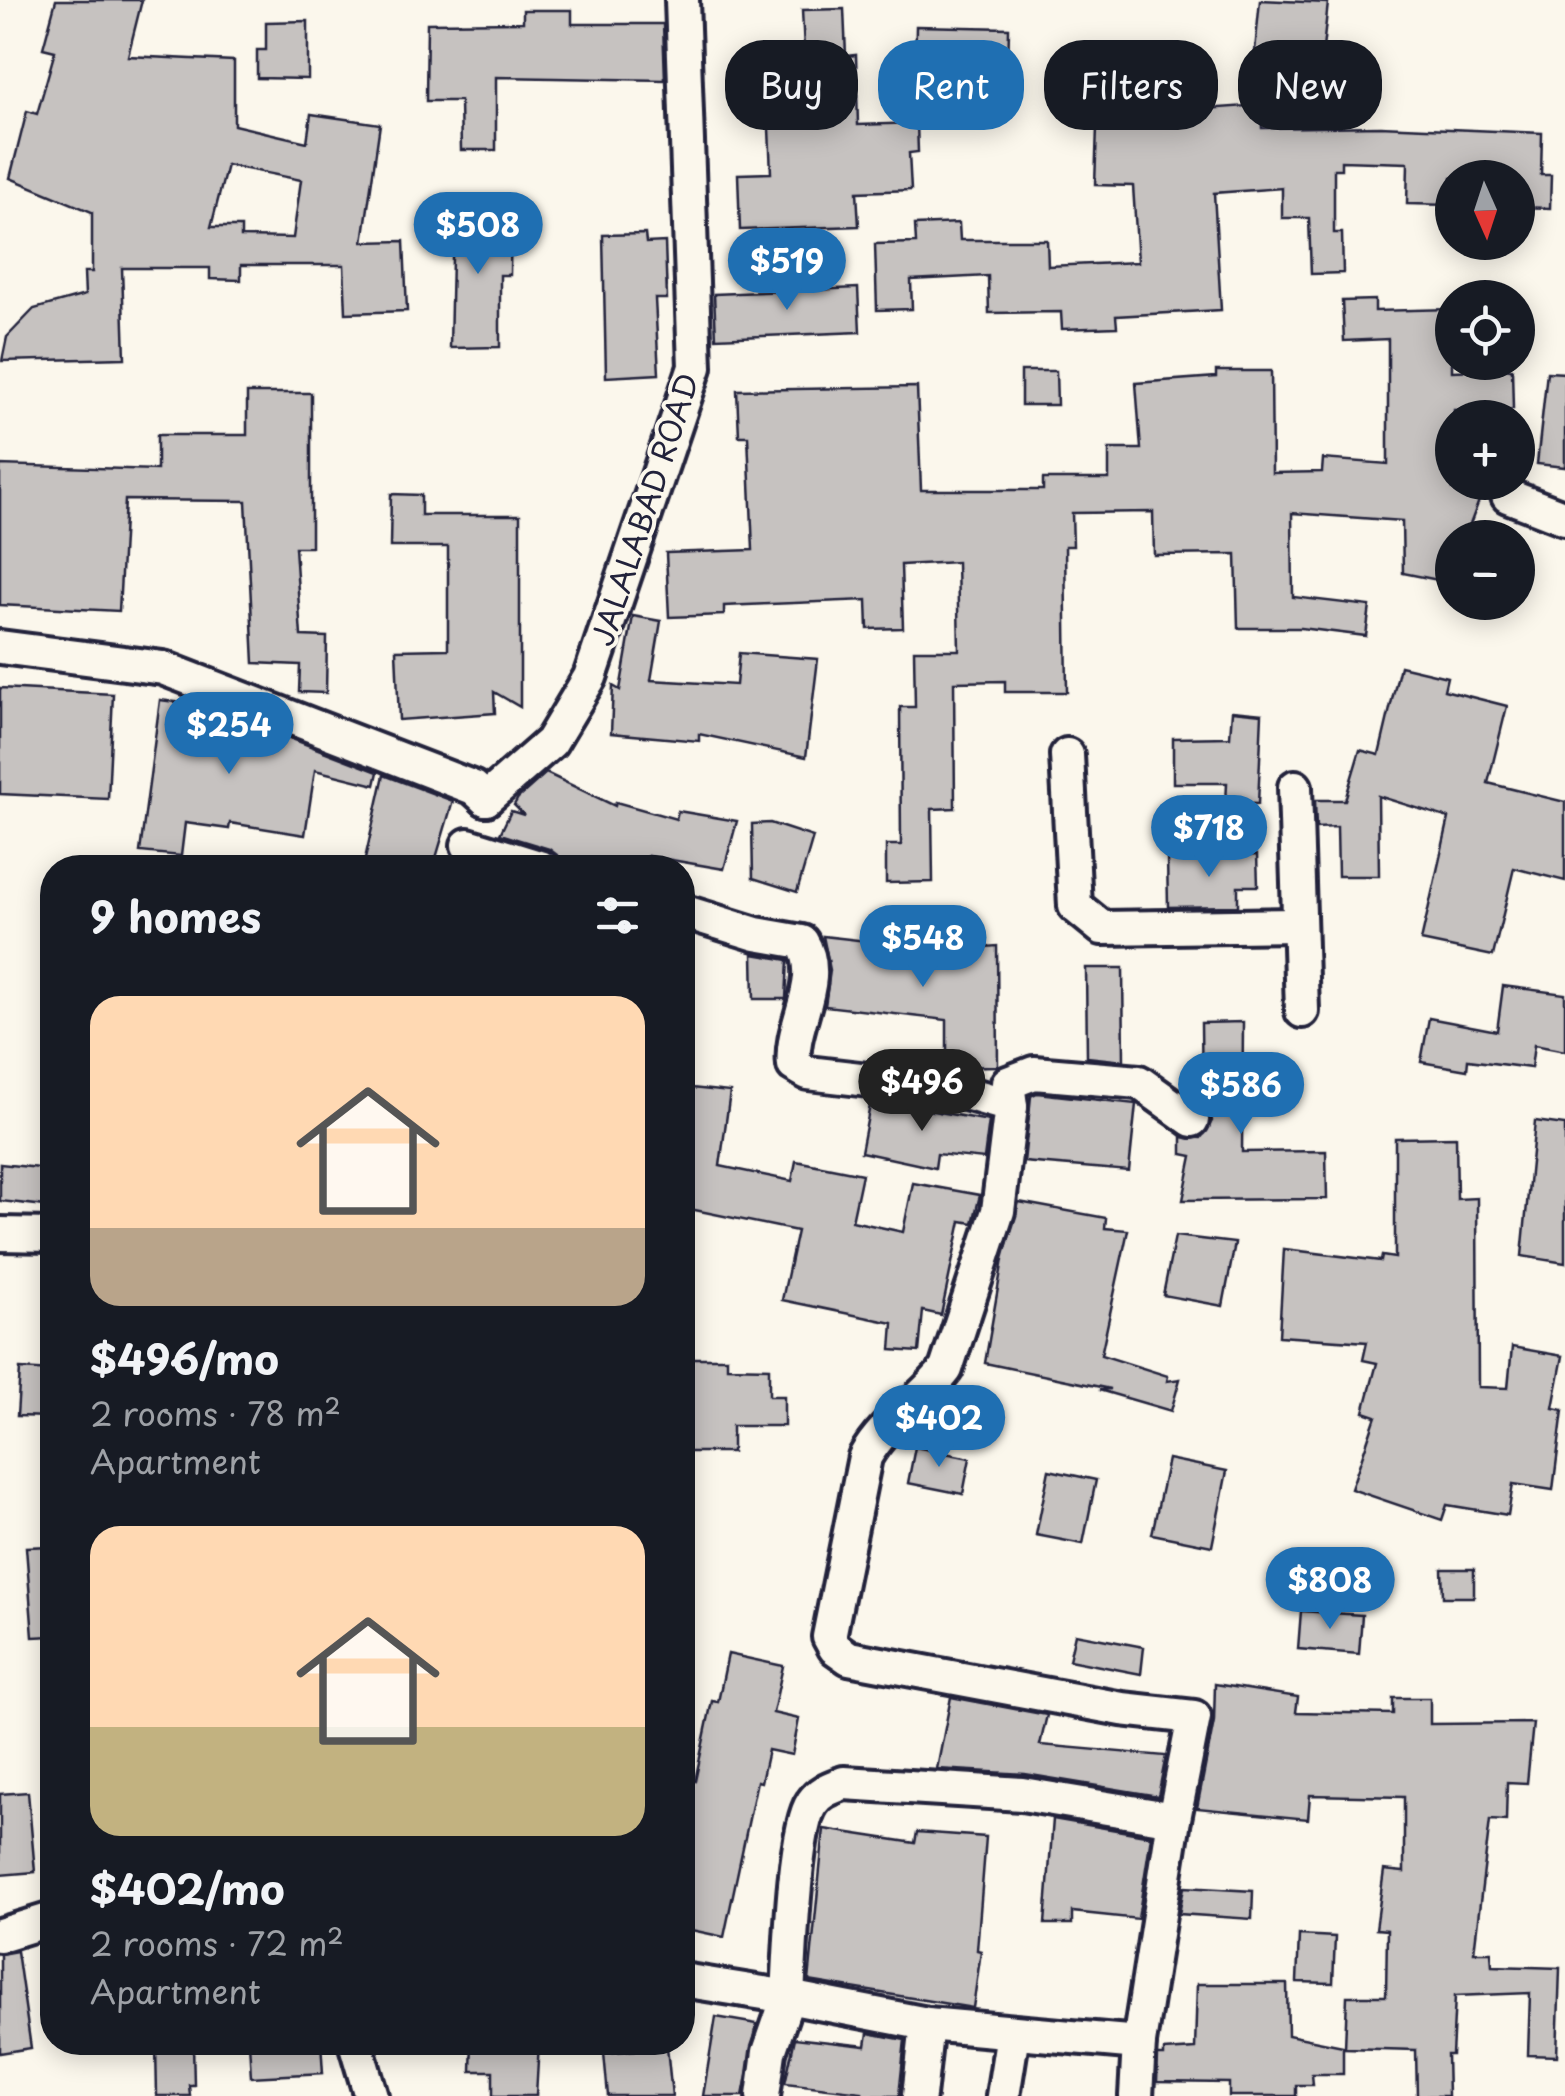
<!DOCTYPE html>
<meta charset="utf-8">
<style>
:root{--surface:#171b24;--page:#242831;--text:#f1f3f6;--muted:#9ea1a6;--accent:#1f6fb2}
body{margin:0;font-family:"Playpen Sans",sans-serif;background:var(--page);color:var(--text);height:100vh;display:flex;flex-direction:column;font-size:38px;white-space:nowrap}
*{box-sizing:border-box;margin:0}
p{font-size:32px;color:var(--muted)}
.icon{flex:none;width:55px;height:55px;fill:none;stroke:currentColor;stroke-width:2;stroke-linecap:round;stroke-linejoin:round}
.map{position:relative;flex:1;overflow:hidden}
.panel{position:absolute;left:40px;top:855px;width:655px;height:1200px;display:flex;flex-direction:column;background:var(--surface);border-radius:40px;box-shadow:0 5px 25px #0003}
.panel>*{flex:none}
.banner{position:absolute;left:725px;top:40px;width:690px;height:90px;display:flex;gap:20px}
.needle{width:65px;rotate:177deg}
.tools{position:absolute;left:1435px;top:160px;display:grid;gap:20px}
.tools a{display:grid;place-items:center;width:100px;height:100px;border-radius:50%;background:var(--surface);box-shadow:0 5px 25px #0003;font-size:50px}
.price{position:absolute;translate:-50% -85px;padding:0 22px;border-radius:35px;background:var(--accent);color:#fff;font-size:32px;line-height:65px;filter:drop-shadow(0 2px 5px #0008)}
.price::after{content:'';position:absolute;left:50%;top:60px;width:30px;height:22px;margin-left:-15px;background:inherit;clip-path:polygon(0 0,100% 0,50% 100%)}
.price.on{background:#222;color:#fff}
ul{padding:0;list-style:none}
li{display:grid;align-content:center;gap:20px;height:530px;padding:0 50px}
li span{display:grid;place-items:center;height:310px;border-radius:30px;color:#555}
li>.icon{margin-inline-start:auto}
span .icon{width:180px;height:180px;fill:#fffc;stroke-width:1}
li b{font-size:42px}
h2{display:flex;justify-content:space-between;align-items:center;height:120px;padding:0 50px;font-size:42px}
.chip{padding:0 35px;border-radius:40px;background:var(--surface);box-shadow:0 5px 25px #0003;font-size:35px;line-height:90px}
.chip.on{background:var(--accent);color:#fff}
.map>svg:first-child{display:block}
</style>
<div class="map">
<svg width="1565" height="2096" viewBox="0 0 1565 2096">
<rect width="100%" height="100%" fill="#fbf7ec"/>
<filter id="ink" filterUnits="userSpaceOnUse"><feTurbulence type="fractalNoise" baseFrequency=".01" numOctaves="2"/><feDisplacementMap in="SourceGraphic" scale="20" xChannelSelector="R" yChannelSelector="G"/><feConvolveMatrix kernelMatrix="1 2 1 2 8 2 1 2 1" color-interpolation-filters="sRGB"/></filter>
<g filter="url(#ink)">
<g fill="#c6c2c0" stroke="#22223b" stroke-width="2.5" fill-rule="evenodd">
<path d="M56 0H142L128 56 234 61V125L307 142 311 114 380 124 363 242 404 241 407 311 346 313 344 265H241V280L210 279V268H122L125 358 2 361 7 337 34 309 85 295 84 272H92V212L10 178 27 111 37 114 55 51 43 48ZM227 165 301 180 293 238 241 237V227H211Z"/>
<path d="M1260 0 1328 3 1322 58 1255 51Z"/>
<path d="M844 9 846 56 856 55 858 125 917 123 918 152 909 153 911 190 857 192 859 226 740 230 738 174 771 173 768 106 751 107 750 72 805 70 802 10Z"/>
<path d="M523 10H572V24H663L665 80 496 77V150H461L460 101H426L427 23 523 22Z"/>
<path d="M308 21V79L257 78V50H266V22Z"/>
<path d="M916 26 1009 28 1008 71 915 69Z"/>
<path d="M1099 69 1151 71 1149 113 1261 105 1262 128 1380 126 1542 133 1541 175H1551L1550 208 1518 207V178H1452V205L1407 204 1408 163 1341 161V169H1334V233H1342L1343 273 1311 274 1309 218H1282V188L1214 193 1221 310 1116 316 1117 327 1062 329 1061 312 989 313 988 276 911 280 912 309 877 310 875 244 916 243 915 225 959 223 960 240H1047L1048 266 1138 262 1133 186 1095 185Z"/>
<path d="M453 212 511 213 510 275H500V347L450 348Z"/>
<path d="M645 234 646 243 665 242 667 299H655L659 374 606 377 603 235Z"/>
<path d="M858 288 860 332 716 338 714 294Z"/>
<path d="M1375 300V311L1452 309V371L1512 369 1513 409 1454 410 1452 489 1483 490 1465 538H1452L1448 582 1403 573 1402 521 1292 513 1293 597 1370 606 1366 636 1301 628H1238L1236 554 1154 555 1153 512 1072 513 1073 546H1065L1067 692H1005V681L954 682 955 808 932 809 933 882 886 883V845H901L900 707H915L914 650H959L957 562 901 565 903 628 868 629 867 600 724 606V615L669 617 666 553 753 550 748 436H739L737 390 917 387 921 490H1043V479H1109V449H1141L1136 383 1216 377V371H1271L1272 473 1322 472 1323 459 1388 464V339L1344 341 1342 301Z"/>
<path d="M1021 371H1056L1057 405H1021Z"/>
<path d="M1547 372 1565 373V467L1537 464Z"/>
<path d="M247 393H311V547H295L301 636 327 637 326 693 299 692 300 665 254 663 246 501 125 500 119 611 0 605V465L157 470V435H247Z"/>
<path d="M391 494 421 495V515H520V707L494 692 495 713 399 720 396 650 448 649V547H390Z"/>
<path d="M633 616 661 621 651 680 736 685 739 653 818 659 806 757 699 734V741L611 733 613 686 620 690Z"/>
<path d="M1400 666 1447 677 1444 690 1507 706 1488 783 1565 802V881L1514 868 1493 956 1421 941 1449 818 1378 796 1379 876H1338L1337 827 1316 828 1315 800H1345L1360 750 1379 755Z"/>
<path d="M0 688 113 694 108 799 0 794Z"/>
<path d="M160 700 206 706 378 772 375 785 315 770 305 835 230 823 229 829 185 823 181 856 140 852Z"/>
<path d="M1232 711 1262 714 1258 804 1226 803 1227 783H1173V738L1230 737Z"/>
<path d="M546 773 615 806 616 802 676 819 678 811 737 821 724 869 648 856 645 868H561L557 855 549 849 500 834 511 811 524 815 514 805 518 798Z"/>
<path d="M384 775 453 801 433 868H363Z"/>
<path d="M770 823 813 837 797 892 753 878 752 824Z"/>
<path d="M1257 855 1258 886H1238V906L1168 907 1167 856Z"/>
<path d="M823 936 946 950 997 946 998 1066 947 1067V1020L825 1006 830 970Z"/>
<path d="M753 954 788 960 786 999H754Z"/>
<path d="M1086 968H1123L1124 1061 1087 1057Z"/>
<path d="M1503 986 1565 994V1051L1534 1045 1531 1068 1468 1060 1467 1070 1421 1062 1429 1018 1497 1031Z"/>
<path d="M1243 1022 1242 1152 1326 1151 1327 1199 1183 1200 1192 1156 1182 1154V1137L1201 1138 1212 1121 1210 1111 1197 1099H1202L1201 1023Z"/>
<path d="M682 1087 730 1092 720 1166 792 1181 796 1161 862 1174 852 1221 903 1232 913 1183 980 1195 973 1223 961 1221 941 1315 923 1311 919 1352 891 1350 893 1323 782 1300 797 1231 685 1208 693 1150 682 1149Z"/>
<path d="M1037 1093 1136 1104 1129 1171 1024 1162 1031 1096Z"/>
<path d="M871 1100 989 1121 984 1159 937 1154 935 1168 861 1152Z"/>
<path d="M1535 1121 1565 1125V1263L1522 1256Z"/>
<path d="M1456 1137 1457 1199 1477 1198 1478 1387 1508 1388 1512 1347 1563 1356 1553 1408 1563 1410 1553 1490 1513 1484 1508 1515 1447 1505 1442 1520 1351 1489 1376 1416 1364 1412 1377 1363 1363 1360 1367 1342 1279 1336 1284 1249 1381 1261 1382 1256 1395 1258V1138Z"/>
<path d="M0 1164 50 1169 46 1206 0 1201Z"/>
<path d="M1019 1202 1106 1218 1105 1228 1128 1230 1101 1355 1168 1376 1167 1381 1180 1379 1171 1411 1099 1390 1110 1389 985 1363 1003 1259Z"/>
<path d="M1175 1236 1235 1243 1223 1306 1163 1295Z"/>
<path d="M682 1358H727V1367L769 1368V1396H784V1426H732V1452H682Z"/>
<path d="M20 1369 52 1371V1417L17 1416Z"/>
<path d="M915 1447 970 1458 963 1494 908 1483Z"/>
<path d="M1168 1459 1227 1471 1212 1546 1152 1534Z"/>
<path d="M1049 1470 1096 1480 1083 1544 1036 1535Z"/>
<path d="M52 1546V1636L33 1637 26 1547Z"/>
<path d="M1442 1569H1474V1597H1443Z"/>
<path d="M1301 1611 1362 1615 1359 1654 1298 1649Z"/>
<path d="M1075 1634 1144 1647 1141 1674 1069 1660Z"/>
<path d="M728 1654 783 1666 773 1713 799 1719 792 1755 768 1750 761 1782 757 1781 724 1937 682 1928V1806L688 1779 695 1781 712 1701 718 1702Z"/>
<path d="M1215 1684 1298 1697 1296 1712 1393 1714V1698H1430V1724L1533 1723 1527 1783 1507 1782 1506 1821 1490 1820 1474 1952H1491L1492 1966 1560 1968 1557 2056 1528 2055 1530 1993 1455 1996 1452 2055H1447L1448 2096H1417L1416 2050 1345 2048 1347 1996H1386L1387 1930 1376 1929 1384 1870 1404 1872V1797L1310 1795 1308 1819 1197 1808 1214 1721Z"/>
<path d="M951 1697 1047 1715 1040 1745 1166 1756 1158 1796 1025 1774 937 1769Z"/>
<path d="M28 1792 35 1872 0 1875V1794Z"/>
<path d="M1053 1819 1151 1836 1138 1919 1072 1912V1924H1045Z"/>
<path d="M824 1829 915 1843 917 1832 986 1837 977 1950 981 1951 973 2008 809 1981Z"/>
<path d="M1184 1887 1253 1891 1252 1919 1179 1914Z"/>
<path d="M1299 1935 1335 1937 1333 1983 1297 1982Z"/>
<path d="M17 1951 31 2048 0 2053V1954Z"/>
<path d="M1197 1984H1287L1288 2035 1343 2046V2074H1312L1313 2085H1296V2096H1229V2083L1157 2082 1158 2056H1164V2051L1195 2049Z"/>
<path d="M716 2017 757 2024 743 2096H703Z"/>
<path d="M868 2033 905 2040 899 2096H861L862 2092 785 2083 795 2038 866 2046Z"/>
<path d="M249 2042H321L323 2073 251 2077Z"/>
<path d="M472 2042H539L536 2096H493V2071H471Z"/>
<path d="M193 2044 194 2085H189L190 2096H157L156 2045Z"/>
<path d="M667 2047 672 2096H608L604 2053Z"/>
</g>
<g fill="none" stroke-linecap="round" stroke-linejoin="round">
<defs>
<g id="minor">
<path d="M1508 496 1565 518"/>
<path d="M0 647 163 668 474 788 486 799"/>
<path d="M1067 755 1075 906 1102 928 1299 925"/>
<path d="M1295 787 1302 1011"/>
<path d="M486 799 551 742 590 677 695 367 682 0"/>
<path d="M468 845 542 868"/>
<path d="M682 911 756 934 802 942C826 981 789 1024 794 1065L808 1073 955 1090 1011 1106 998 1211 946 1369C921 1402 885 1421 865 1457L829 1637 835 1648 849 1658 1122 1709 1194 1717 1174 1819"/>
<path d="M1011 1106 1008 1083 1034 1073 1139 1082 1192 1120"/>
<path d="M0 1234 52 1235"/>
<path d="M0 1935 52 1919"/>
<path d="M682 1980 788 1997C790 1961 794 1828 812 1803 820 1791 831 1788 844 1783L1022 1794 1174 1819 1139 2043 1136 2096"/>
<path d="M355 2042 371 2096"/>
<path d="M763 2096 769 2052 788 1997 927 2024 1139 2043"/>
<path d="M919 2096 927 2024"/>
<path d="M1003 2096 1013 2033"/>
</g>
</defs>
<use href="#minor" stroke="#22223b" stroke-width="40"/>
<use href="#minor" stroke="#fbf7ec" stroke-width="32"/>
</g>
</g>
<g text-anchor="middle" stroke-width="8" stroke-linejoin="round" paint-order="stroke">
<g font-size="30" fill="#22223b" stroke="#fbf7ec">
<text transform="translate(646 510) rotate(-72)" y="10">JALALABAD ROAD</text>
</g>
</g>
</svg>
<div class="tools">
<a><svg class="needle" viewBox="-14 -14 28 28"><path d="M0-13l5 13h-10z" fill="#e53935"/><path d="M0 13l5-13h-10z" fill="#9ea1a6"/></svg></a>
<a><svg class="icon" aria-label="locate" viewBox="0 0 24 24"><circle cx="12" cy="12" r="6"/><path d="M12 2v4M12 18v4M2 12h4M18 12h4"/></svg></a>
<a>+</a>
<a>−</a>
</div>
<b class="price" style="left:478px;top:277px">$508</b>
<b class="price" style="left:787px;top:313px">$519</b>
<b class="price" style="left:229px;top:777px">$254</b>
<b class="price" style="left:1209px;top:880px">$718</b>
<b class="price" style="left:923px;top:990px">$548</b>
<b class="price on" style="left:922px;top:1134px">$496</b>
<b class="price" style="left:1241px;top:1137px">$586</b>
<b class="price" style="left:939px;top:1470px">$402</b>
<b class="price" style="left:1330px;top:1632px">$808</b>
<div class="banner">
<a class="chip">Buy</a>
<a class="chip on">Rent</a>
<a class="chip">Filters</a>
<a class="chip">New</a>
</div>
<section class="panel">
<h2>9 homes<svg class="icon" aria-label="filters" viewBox="0 0 24 24"><path d="M4 7h16M4 17h16"/><circle cx="9" cy="7" r="2"/><circle cx="15" cy="17" r="2"/></svg></h2>
<ul>
<li><span style="background:linear-gradient(#ffd9b3 75%,#b9a48a 0)"><svg class="icon" aria-label="home" viewBox="0 0 24 24"><path d="M3 11l9-7 9 7M6 9v11h12V9"/></svg></span><div><b>$496/mo</b><p>2 rooms · 78 m²</p><p>Apartment</p></div></li>
<li><span style="background:linear-gradient(#ffd9b3 65%,#c2b280 0)"><svg class="icon" aria-label="home" viewBox="0 0 24 24"><path d="M3 11l9-7 9 7M6 9v11h12V9"/></svg></span><div><b>$402/mo</b><p>2 rooms · 72 m²</p><p>Apartment</p></div></li>
</ul>
</section>
</div>
